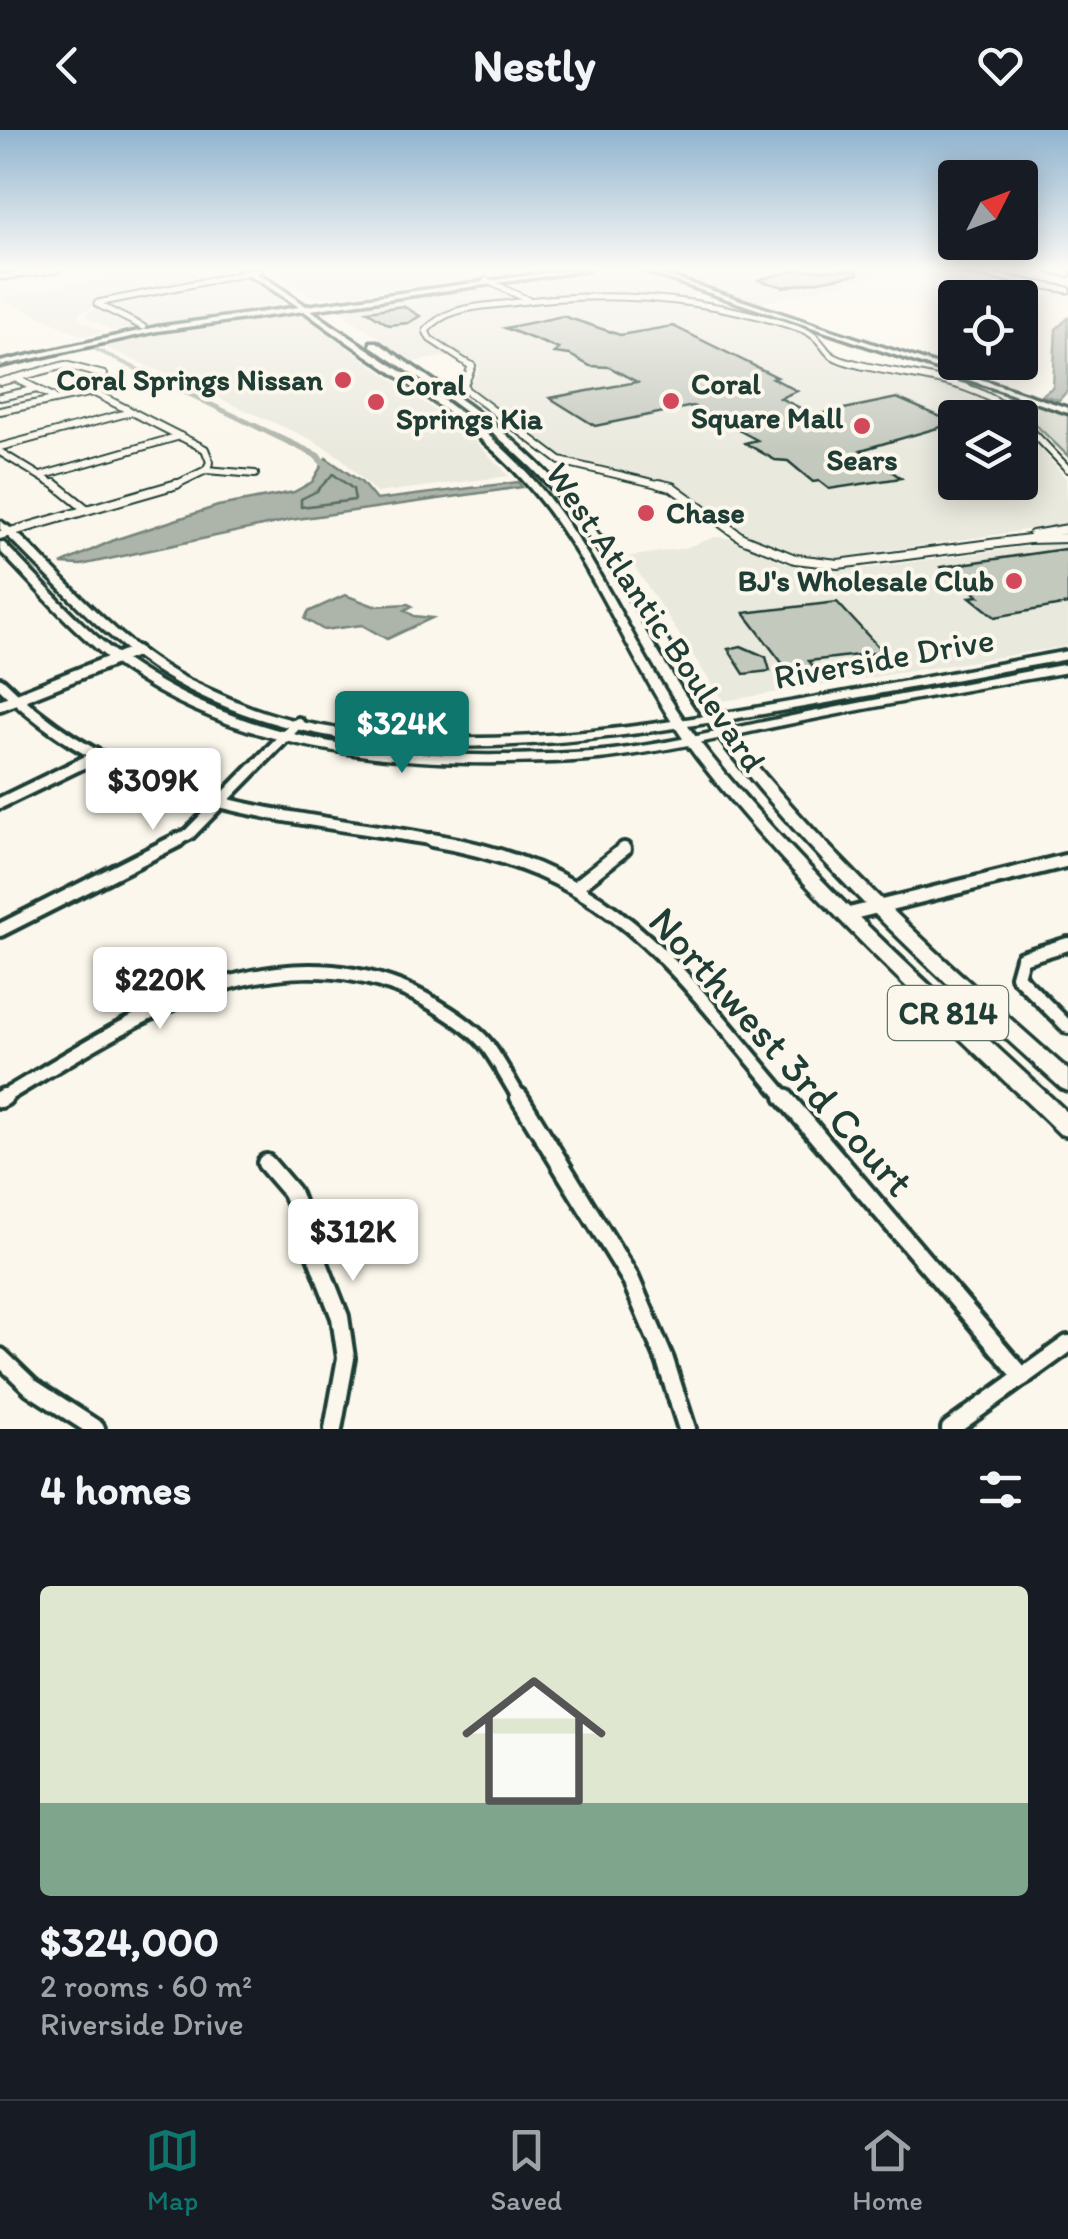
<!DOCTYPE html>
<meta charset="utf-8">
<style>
:root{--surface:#171b24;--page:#20242c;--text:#f1f3f6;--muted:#9ea1a6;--line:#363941;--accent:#0f766e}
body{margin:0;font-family:Itim,sans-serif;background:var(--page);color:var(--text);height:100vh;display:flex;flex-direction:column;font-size:38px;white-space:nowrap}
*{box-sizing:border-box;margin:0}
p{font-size:32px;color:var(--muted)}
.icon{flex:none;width:55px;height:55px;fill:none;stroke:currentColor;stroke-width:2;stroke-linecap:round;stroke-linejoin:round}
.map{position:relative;height:1299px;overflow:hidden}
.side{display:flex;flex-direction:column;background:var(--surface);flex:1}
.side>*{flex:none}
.needle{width:65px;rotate:48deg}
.controls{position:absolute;left:938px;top:30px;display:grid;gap:20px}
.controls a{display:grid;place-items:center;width:100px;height:100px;border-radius:10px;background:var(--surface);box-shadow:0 5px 25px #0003;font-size:50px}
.price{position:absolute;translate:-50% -85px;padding:0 22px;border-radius:10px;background:#fff;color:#222;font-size:32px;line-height:65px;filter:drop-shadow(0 2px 5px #0008)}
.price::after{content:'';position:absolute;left:50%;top:60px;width:30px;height:22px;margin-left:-15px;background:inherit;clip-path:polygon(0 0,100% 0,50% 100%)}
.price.on{background:var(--accent);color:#fff}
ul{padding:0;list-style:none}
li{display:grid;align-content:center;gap:20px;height:530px;padding:0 40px}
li+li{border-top:2px solid var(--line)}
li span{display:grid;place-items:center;height:310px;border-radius:10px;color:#555}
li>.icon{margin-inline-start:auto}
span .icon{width:180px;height:180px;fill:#fffc;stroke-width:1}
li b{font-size:42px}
h2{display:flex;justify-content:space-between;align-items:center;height:120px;padding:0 40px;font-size:42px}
header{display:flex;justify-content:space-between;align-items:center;height:130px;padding:0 40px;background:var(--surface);font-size:45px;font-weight:700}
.menu{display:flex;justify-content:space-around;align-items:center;height:140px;border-top:2px solid var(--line);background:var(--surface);font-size:28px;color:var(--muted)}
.menu a{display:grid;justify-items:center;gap:5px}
.menu .on{color:var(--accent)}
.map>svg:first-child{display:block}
</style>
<header><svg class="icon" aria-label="back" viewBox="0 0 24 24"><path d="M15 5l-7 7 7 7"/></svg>Nestly<svg class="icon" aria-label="heart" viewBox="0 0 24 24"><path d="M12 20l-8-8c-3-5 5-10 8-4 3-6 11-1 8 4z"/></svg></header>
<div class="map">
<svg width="1068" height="1299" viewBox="0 0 1068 1299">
<rect width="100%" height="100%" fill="#fbf7ec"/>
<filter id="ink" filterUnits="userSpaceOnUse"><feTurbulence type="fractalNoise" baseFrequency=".01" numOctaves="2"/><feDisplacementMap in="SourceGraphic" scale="20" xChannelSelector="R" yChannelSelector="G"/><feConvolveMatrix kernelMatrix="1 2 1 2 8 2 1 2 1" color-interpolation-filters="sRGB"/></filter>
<g filter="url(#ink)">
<g fill="#eae9de">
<path d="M142 140 235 143 93 171 92 178 79 182 78 189 104 202 82 206 0 168Z"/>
<path d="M270 140H535L327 167 313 166Z"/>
<path d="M598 140H634L698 162 684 168 536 166 511 154Z"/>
<path d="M661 140H885L892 142 760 173Z"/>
<path d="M240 145 285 173 112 201 87 188V182L108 177 110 171Z"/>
<path d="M493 155 519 169 438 183 418 202 449 226 414 232 332 176Z"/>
<path d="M572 167 657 170 747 185 811 206 825 224 861 238 929 247 1001 273 1013 287 955 288V352H1020V296L1066 348 1068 394 837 428 801 425 753 407 684 360 664 351 566 331 473 260 470 255 479 238 434 207 433 197 451 186 477 179Z"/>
<path d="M299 182 469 305 509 346 376 363 339 326 308 308 100 215 174 199Z"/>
<path d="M715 407 729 408 785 433 827 440 869 438 1068 411V516L723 571 628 427 685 418Z"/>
</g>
<path fill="#dbdcd1" stroke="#7d8c82" stroke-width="2.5" d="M1004 264 1068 284V326Z"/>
<g fill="#adb4aa" stroke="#74847b" stroke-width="2.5">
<path d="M1068 188V260L1059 270 1042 265 1053 257 1056 199Z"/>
<path d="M326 328 361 352 376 370 518 352 522 357 290 390 81 435 61 434 114 410 218 376 294 362 312 352Z"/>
<path d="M345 465 374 476 408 474 412 476 405 480 414 486 432 488 387 509 362 495 324 500 305 489 308 482Z"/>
</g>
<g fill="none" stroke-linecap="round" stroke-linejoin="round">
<path stroke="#586d63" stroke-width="2.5" d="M333 344 353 359 355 370 301 377V369L317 361Z"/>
<path fill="#adb4aa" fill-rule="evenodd" d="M89 216H93L319 323 336 341 329 343 313 327 89 218Z"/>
</g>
<g fill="#c4c9be" stroke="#1f3d34" stroke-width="2.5">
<path d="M796 140H857L858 144 784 157 757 150Z"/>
<path d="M403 176 420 186 408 193 389 195 367 181Z"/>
<path d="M563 186 620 205 673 196 777 247 773 248 797 261 780 268 815 285 897 268 955 293 861 320 901 348 829 359 819 351 813 352 788 331 775 330 745 313 757 310 693 276 595 296 550 268 637 252 609 237 590 236 570 225 554 223 559 219 505 198Z"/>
<path d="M1064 419 1068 422V474L995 487 970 467 979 466 941 437Z"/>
<path d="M837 472 883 522 809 531 815 538 789 542 744 483Z"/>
<path d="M741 516 766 527 770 541 744 544 728 519Z"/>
</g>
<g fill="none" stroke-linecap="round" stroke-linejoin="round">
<defs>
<g id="street-far5">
<path d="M959 140 1068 160"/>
<path d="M1050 140 1068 144"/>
<path d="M0 147 57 140"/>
<path d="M486 150 526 169"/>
<path d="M98 173 258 141"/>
<path d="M97 174 143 197"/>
<path d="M63 236H67"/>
<path d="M471 236 430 209 426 201C444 178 476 177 503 174 602 160 702 166 798 198 813 203 818 209 827 221 834 230 851 233 862 236"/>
</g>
<g id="street-far4">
<path d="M467 233 472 236 464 255 466 260 560 331 670 357"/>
<path d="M853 233C911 249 972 245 1019 288"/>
<path d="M15 248 53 267"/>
<path d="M0 252 65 235 104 245"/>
<path d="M0 267 37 259"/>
<path d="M0 281 93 262 205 319 210 332 206 340"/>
<path d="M1020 289 1068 339"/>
<path d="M0 317 131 282"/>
<path d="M0 322 58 357"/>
<path d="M206 340 255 344"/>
<path d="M44 345 180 306"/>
<path d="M171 357 206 340"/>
</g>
<g id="street-far3">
<path d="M55 354 86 379"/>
<path d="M659 354 672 357 742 408 795 429 838 434 1029 409 1068 408"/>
<path d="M0 405 177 354"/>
<path d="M1033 405 1068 399"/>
</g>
<g id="street-far2">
<path d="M0 553C129 681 278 682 446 712"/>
<path d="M0 575 136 521"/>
<path d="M0 673 95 627"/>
<path d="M173 712 189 704 298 593"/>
</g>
<g id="street-far1">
<path d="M432 710C618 742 672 836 786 969"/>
<path d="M576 757 624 719"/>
<path d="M845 785 1065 731"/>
<path d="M0 800 178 710"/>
<path d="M1068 814 1022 828 1017 846 1068 897"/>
<path d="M0 969C122 897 255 801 401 858 426 868 472 895 488 917 500 934 510 952 520 969"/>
</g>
<g id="street">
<path d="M519 967 630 1148 665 1230 687 1299"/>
<path d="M784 967 1023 1247"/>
<path d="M0 969 4 967"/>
<path d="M266 1033 291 1062 340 1187 346 1228 333 1299"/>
<path d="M0 1227 31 1257 96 1299"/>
<path d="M950 1299 1068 1214"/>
</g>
<g id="secondary">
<path d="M641 140H649L1068 278V283Z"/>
<path d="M0 391C21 403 39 425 56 442 96 482 139 526 191 551 211 560 232 570 253 578 286 590 322 597 356 601 490 619 623 600 755 578 860 560 964 540 1068 521V529C966 547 865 567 763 584 576 615 350 650 176 553 108 515 56 452 0 399Z"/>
<path d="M0 412 4 413C46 455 86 504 136 537 245 609 379 627 507 625 545 624 583 624 621 619 683 611 745 595 807 583 894 566 981 550 1068 534V542C981 557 894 573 808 590 746 602 684 618 622 626 585 632 547 632 509 633 378 635 235 617 125 541 78 508 40 462 0 421Z"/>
</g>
<g id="primary">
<path d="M238 140C262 141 287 163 306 176L569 140H587L311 180C388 236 476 281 538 355 607 437 642 541 709 624 816 756 944 868 1068 983V1006L1060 1004C935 883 804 766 697 628 633 544 599 438 530 358 467 284 380 238 304 181L157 201 0 236V232L157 197 299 177 264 154Z"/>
<path d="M371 212H377C445 259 518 304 571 369 634 446 676 537 739 614 836 734 952 838 1068 940V961L1061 958C943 852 825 744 727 619 667 541 625 450 564 373 511 308 440 263 371 216Z"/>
</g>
</defs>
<use href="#street-far5" stroke="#1f3d34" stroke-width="9"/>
<use href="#street-far4" stroke="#1f3d34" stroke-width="10"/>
<use href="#street-far3" stroke="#1f3d34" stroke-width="12"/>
<use href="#street-far2" stroke="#1f3d34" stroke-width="18"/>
<use href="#street-far1" stroke="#1f3d34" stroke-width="20"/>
<use href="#street" stroke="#1f3d34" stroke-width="24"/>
<use href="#secondary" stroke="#1f3d34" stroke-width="7"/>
<use href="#primary" stroke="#1f3d34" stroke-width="7"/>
<use href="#street-far5" stroke="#fbf7ec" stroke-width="5"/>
<use href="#street-far4" stroke="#fbf7ec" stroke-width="6"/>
<use href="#street-far3" stroke="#fbf7ec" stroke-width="8"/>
<use href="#street-far2" stroke="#fbf7ec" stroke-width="10"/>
<use href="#street-far1" stroke="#fbf7ec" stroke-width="12"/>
<use href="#street" stroke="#fbf7ec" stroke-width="16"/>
<use href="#secondary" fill="#fbf7ec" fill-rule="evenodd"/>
<use href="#primary" fill="#fbf7ec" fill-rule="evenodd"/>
</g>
</g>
<linearGradient id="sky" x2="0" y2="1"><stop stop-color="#90b4cf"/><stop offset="0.43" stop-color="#fdfbf6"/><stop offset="1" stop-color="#fdfbf6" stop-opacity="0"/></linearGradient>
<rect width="1068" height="322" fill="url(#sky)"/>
<g fill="#d1495b" stroke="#fbf7ec" stroke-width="4">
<circle cx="343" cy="250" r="10"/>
<circle cx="671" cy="271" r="10"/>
<circle cx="376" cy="272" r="10"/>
<circle cx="862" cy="296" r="10"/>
<circle cx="646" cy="383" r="10"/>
<circle cx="1014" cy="451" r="10"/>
</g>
<g text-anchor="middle" stroke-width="8" stroke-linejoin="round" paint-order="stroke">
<g font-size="30" font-weight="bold" fill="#1f3d34" stroke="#fbf7ec" text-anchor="start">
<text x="323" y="260" text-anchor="end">Coral Springs Nissan</text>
<text x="691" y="264">Coral<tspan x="691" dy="34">Square Mall</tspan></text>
<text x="396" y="265">Coral<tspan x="396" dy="34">Springs Kia</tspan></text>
<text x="862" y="340" text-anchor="middle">Sears</text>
<text x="666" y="393">Chase</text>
<text x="994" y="461" text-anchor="end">BJ's Wholesale Club</text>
</g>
<rect fill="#fbf7ec" stroke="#61756b" stroke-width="2.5" x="888" y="856" width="120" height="54" rx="8"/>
<g font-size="32" font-weight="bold" fill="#1f3d34">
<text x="948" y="894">CR 814</text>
</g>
<g font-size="35" fill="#1f3d34" stroke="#fbf7ec">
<text transform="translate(656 487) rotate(56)" y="12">West Atlantic Boulevard</text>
<text transform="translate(884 528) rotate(-10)" y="12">Riverside Drive</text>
</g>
<g font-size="42" fill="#1f3d34" stroke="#fbf7ec">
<text transform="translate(782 921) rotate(48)" y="15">Northwest 3rd Court</text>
</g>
</g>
</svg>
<div class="controls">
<a><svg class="needle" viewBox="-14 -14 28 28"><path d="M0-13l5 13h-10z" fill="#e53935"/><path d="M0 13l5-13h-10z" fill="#9ea1a6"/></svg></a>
<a><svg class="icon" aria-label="locate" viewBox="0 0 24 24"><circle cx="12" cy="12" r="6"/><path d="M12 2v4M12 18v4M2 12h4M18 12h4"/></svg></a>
<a><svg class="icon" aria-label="layers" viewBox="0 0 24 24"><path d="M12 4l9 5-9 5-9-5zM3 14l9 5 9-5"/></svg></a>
</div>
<b class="price on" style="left:402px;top:646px">$324K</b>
<b class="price" style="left:153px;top:703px">$309K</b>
<b class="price" style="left:160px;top:902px">$220K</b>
<b class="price" style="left:353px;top:1154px">$312K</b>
</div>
<section class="side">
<h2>4 homes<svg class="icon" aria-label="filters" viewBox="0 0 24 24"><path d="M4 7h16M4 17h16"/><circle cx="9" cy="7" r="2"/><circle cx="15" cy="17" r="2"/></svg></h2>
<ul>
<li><span style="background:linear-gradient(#dfe7d0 70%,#7fa58c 0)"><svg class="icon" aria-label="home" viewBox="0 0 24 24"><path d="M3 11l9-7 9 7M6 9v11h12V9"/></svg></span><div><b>$324,000</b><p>2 rooms · 60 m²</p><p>Riverside Drive</p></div></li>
</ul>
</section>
<nav class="menu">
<a class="on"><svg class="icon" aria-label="map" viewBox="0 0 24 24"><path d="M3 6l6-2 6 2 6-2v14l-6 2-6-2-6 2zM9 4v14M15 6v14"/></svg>Map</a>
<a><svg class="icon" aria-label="saved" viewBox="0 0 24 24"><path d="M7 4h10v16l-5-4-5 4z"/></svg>Saved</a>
<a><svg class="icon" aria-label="home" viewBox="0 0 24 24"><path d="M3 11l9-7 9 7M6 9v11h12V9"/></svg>Home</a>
</nav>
